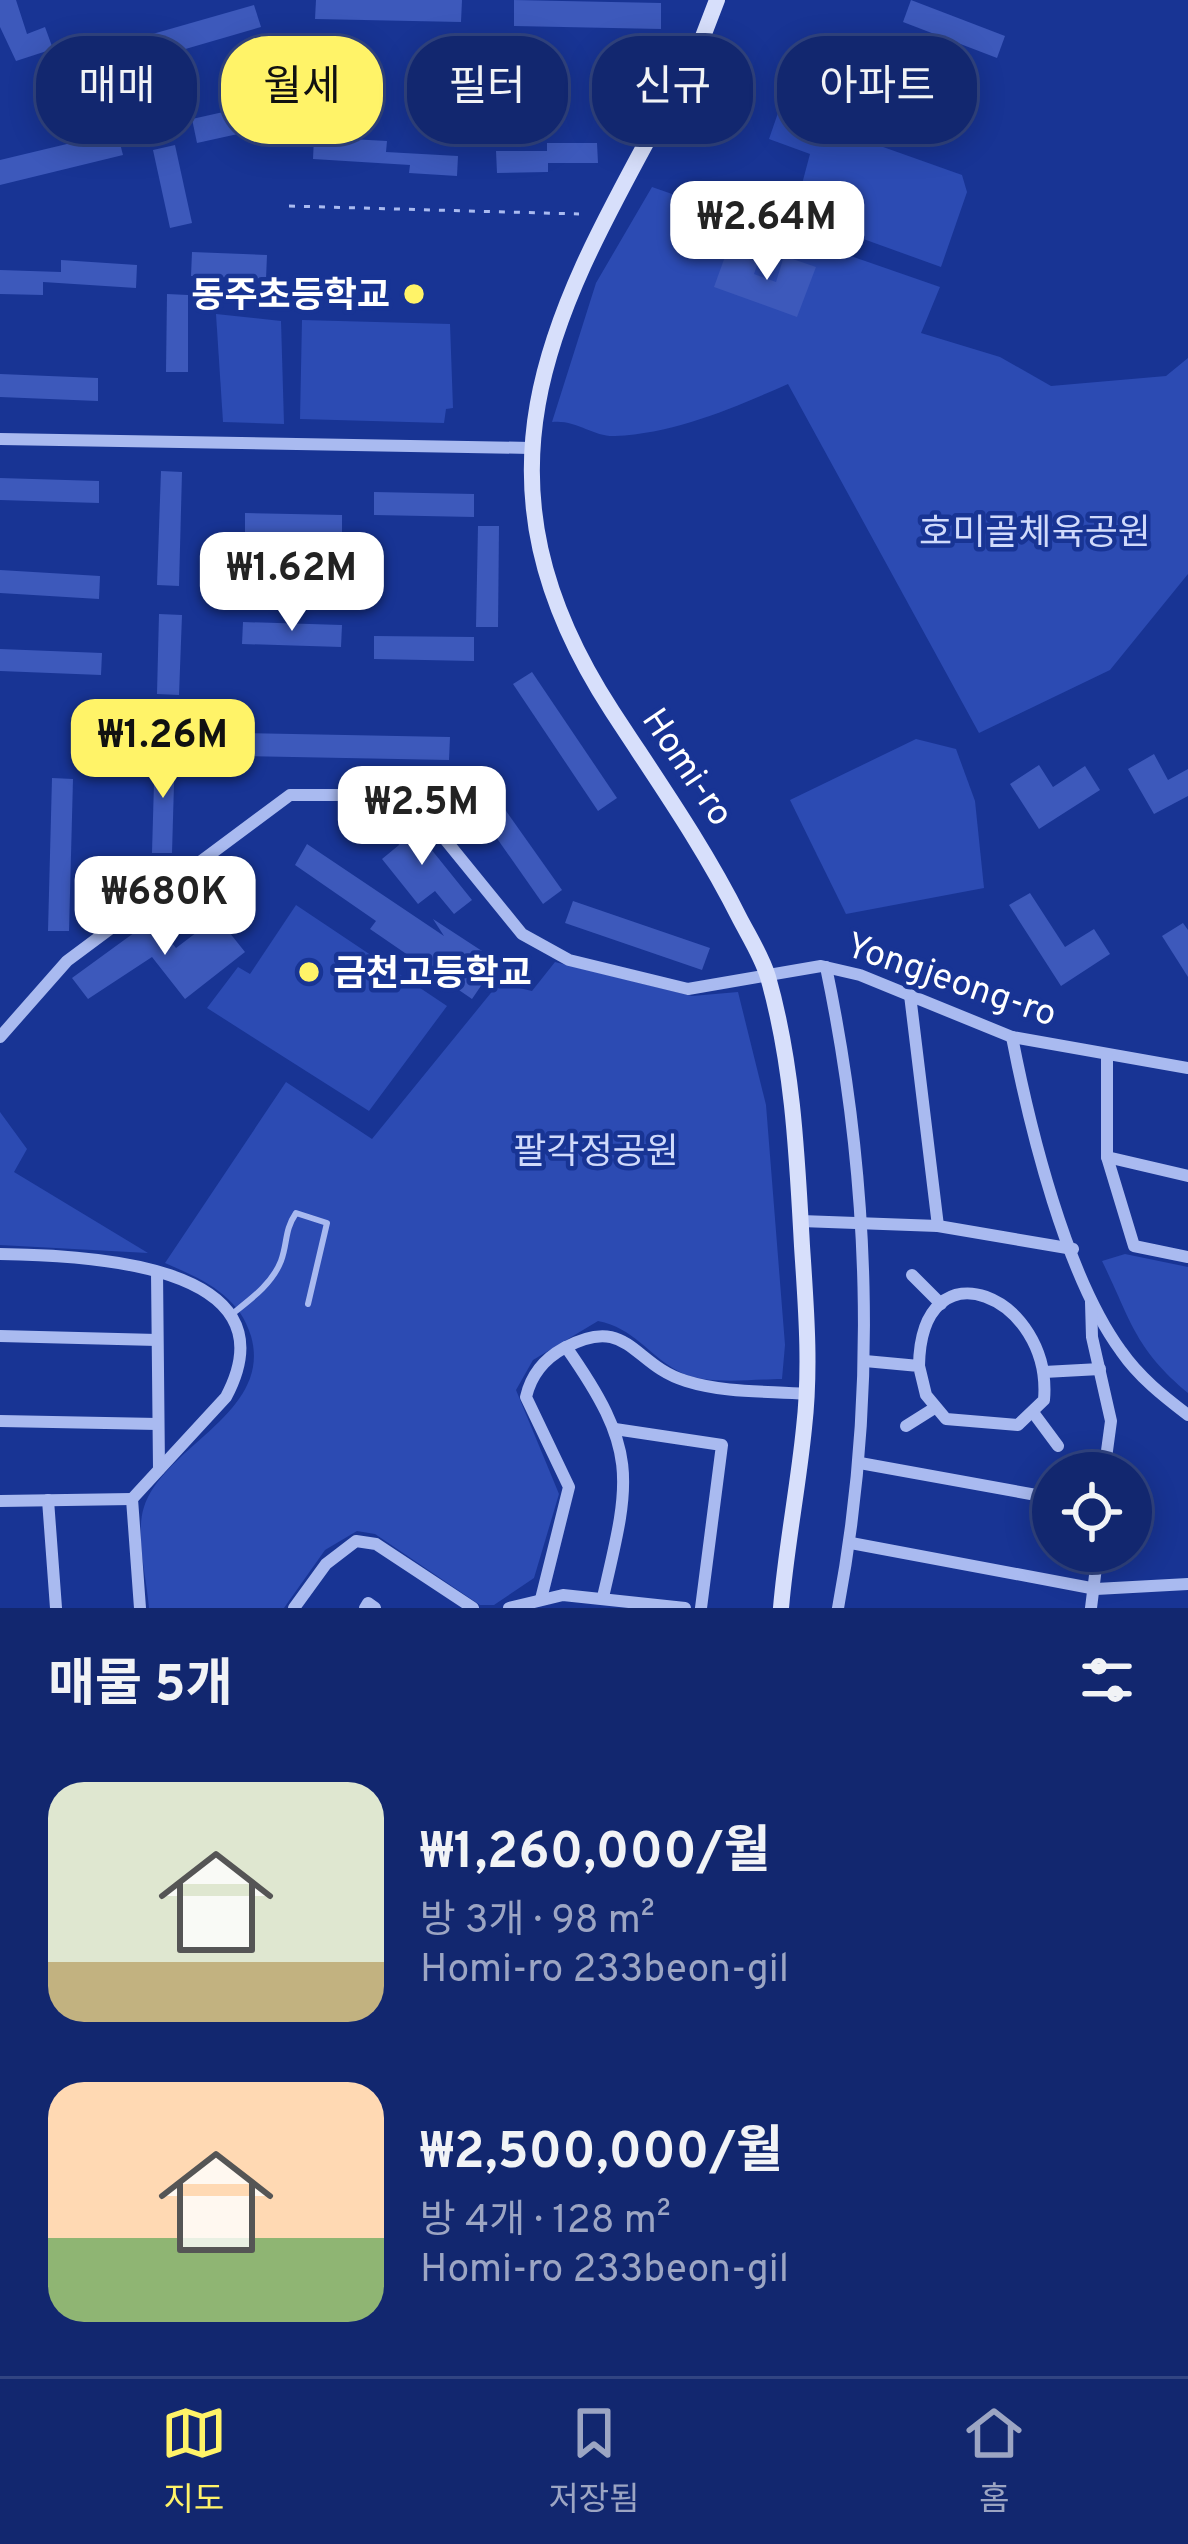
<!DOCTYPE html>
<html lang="ko">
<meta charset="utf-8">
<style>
:root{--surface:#12276f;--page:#1b2f74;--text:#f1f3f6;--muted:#9ca5c3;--line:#314482;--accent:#fff368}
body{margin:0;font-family:Overpass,"Noto Sans KR",sans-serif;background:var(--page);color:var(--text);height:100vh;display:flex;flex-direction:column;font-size:45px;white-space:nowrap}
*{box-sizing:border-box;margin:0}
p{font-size:39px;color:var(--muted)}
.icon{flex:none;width:66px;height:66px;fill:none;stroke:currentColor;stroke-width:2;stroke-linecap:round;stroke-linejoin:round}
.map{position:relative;height:1608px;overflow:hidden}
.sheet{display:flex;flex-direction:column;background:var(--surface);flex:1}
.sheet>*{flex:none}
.top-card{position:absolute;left:36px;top:36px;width:1116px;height:108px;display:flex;gap:24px}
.tools{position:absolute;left:1032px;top:1452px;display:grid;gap:24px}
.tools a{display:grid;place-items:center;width:120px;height:120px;border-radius:50%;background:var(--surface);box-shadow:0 6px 30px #0003,0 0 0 3px var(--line);font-size:60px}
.price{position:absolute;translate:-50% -102px;padding:0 27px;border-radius:24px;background:#fff;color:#222;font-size:39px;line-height:78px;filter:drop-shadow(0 3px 6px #0008)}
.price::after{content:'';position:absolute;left:50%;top:72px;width:36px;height:27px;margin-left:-18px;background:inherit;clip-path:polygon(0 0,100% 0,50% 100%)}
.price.selected{background:var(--accent);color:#111}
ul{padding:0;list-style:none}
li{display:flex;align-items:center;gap:36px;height:300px;padding:0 48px}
li span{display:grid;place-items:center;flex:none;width:336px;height:240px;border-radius:36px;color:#555}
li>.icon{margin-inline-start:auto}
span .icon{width:144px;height:144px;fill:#fffc;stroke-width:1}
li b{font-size:51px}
h2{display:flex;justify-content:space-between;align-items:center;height:144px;padding:0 48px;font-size:51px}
.chip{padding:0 42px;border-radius:48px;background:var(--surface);box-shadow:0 6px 30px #0003,0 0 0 3px var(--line);font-size:42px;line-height:108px}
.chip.selected{background:var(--accent);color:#111}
.dock{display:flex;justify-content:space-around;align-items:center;height:168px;border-top:3px solid var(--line);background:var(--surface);font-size:33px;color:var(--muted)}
.dock a{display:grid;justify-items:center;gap:6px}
.dock .selected{color:var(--accent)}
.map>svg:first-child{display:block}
</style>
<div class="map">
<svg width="1188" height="1608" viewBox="0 0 1188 1608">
<rect width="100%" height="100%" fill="#183494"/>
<g fill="#2c4bb3">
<path d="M779 110 962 175 967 192 941 267 794 214 810 154 769 139Z"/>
<path d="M652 187 940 287 921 333 1000 357 1051 386 1166 376 1188 358V574L1110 670 979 733 788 384C733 408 676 433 615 436 594 437 575 419 552 422L596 283Z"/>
<path d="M216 314 281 321 284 424 223 422Z"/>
<path d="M302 320 450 324 453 408 446 409 444 423 300 419Z"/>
<path d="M916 739 956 749 975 801 984 888 846 914 790 800Z"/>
<path d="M296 905 447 1006 369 1111 207 1008 238 967 250 974Z"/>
<path d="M555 962 692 996 738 992 766 1105 785 1345 782 1379C752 1379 705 1386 678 1371 647 1354 634 1328 598 1321L533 1360 516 1390 559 1494 534 1578 494 1605H480L375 1534 357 1531 325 1550 284 1608H149C147 1580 135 1534 144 1507 164 1446 273 1413 251 1336 239 1295 202 1279 165 1263L286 1082 372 1139 499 983 532 991Z"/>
<path d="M0 1112 27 1149 14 1172 148 1253 0 1245Z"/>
<path d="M1125 1254 1188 1267V1393C1134 1348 1131 1320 1102 1261Z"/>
</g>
<g fill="#3d59bb">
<path d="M0 0H16L27 34 45 27 53 49 16 61 0 27Z"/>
<path d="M316 0H462L461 22 315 19Z"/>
<path d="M514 0 661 3V29L514 26Z"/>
<path d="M911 0 1005 36 997 58 903 22Z"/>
<path d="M254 5 261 27 120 68 114 45Z"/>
<path d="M481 34H501L500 86 487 85V135H469V82L481 83Z"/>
<path d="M264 103 269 127 197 143 192 119Z"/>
<path d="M117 132 123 155 0 185V160Z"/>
<path d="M314 137 387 141 386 152 458 156 457 176 409 173 410 165 313 159Z"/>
<path d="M547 143H597L598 163H548V172L497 173 496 151H547Z"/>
<path d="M175 145 192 223 170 228 153 150Z"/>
<path d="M727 251 758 262 754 274 776 282 784 256 816 267 797 317 714 287Z"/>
<path d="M192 252 267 255 266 279 191 276Z"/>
<path d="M61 260 137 265 136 288 43 282V295L0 294V270L61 272Z"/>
<path d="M167 294 188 295V372H166Z"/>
<path d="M0 374 98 378V401L0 397Z"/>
<path d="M161 471 182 472 179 586 157 585Z"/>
<path d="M0 478 99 481V503L0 500Z"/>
<path d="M374 492 474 494V517L374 515Z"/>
<path d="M245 513 342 515V538L245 536Z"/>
<path d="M478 526H499L498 627H476Z"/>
<path d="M0 570 100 576 99 599 0 593Z"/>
<path d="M159 614 182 615 179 695 157 694Z"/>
<path d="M243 622 342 625 341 647 242 644Z"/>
<path d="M374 636 474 637V661L374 659Z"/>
<path d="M0 649 102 653 101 675 0 671Z"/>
<path d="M532 672 617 798 598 811 513 684Z"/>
<path d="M85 725 133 728 132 750 85 748Z"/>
<path d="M241 733 450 737 449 760 240 756Z"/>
<path d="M155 748 175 749 172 853H152Z"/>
<path d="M1154 754 1168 780 1188 769V796L1154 814 1128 769Z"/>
<path d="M1039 765 1053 787 1085 766 1100 790 1039 829 1010 784Z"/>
<path d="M475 767 562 890 543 904 456 780Z"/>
<path d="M52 778 73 779 69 931H48Z"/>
<path d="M402 813 472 900 454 914 435 891 418 904 382 859 399 845 390 822Z"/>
<path d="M307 844 444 936 433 919 482 951 470 968 487 977 472 999 370 929 376 921 295 865Z"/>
<path d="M1030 893 1065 947 1094 929 1110 954 1061 986 1009 905Z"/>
<path d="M573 901 710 948 702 970 565 923Z"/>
<path d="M217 917 245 952 185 999 152 957 88 999 72 978 153 919 176 948Z"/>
<path d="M1183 923 1188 930V977L1162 936Z"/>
</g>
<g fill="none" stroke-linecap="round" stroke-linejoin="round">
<path stroke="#a9baf0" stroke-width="3" stroke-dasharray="6 9" stroke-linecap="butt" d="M289 206 579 214"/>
<path stroke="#a9baf0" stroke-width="6" d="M232 1314C251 1299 272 1284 281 1261 288 1242 284 1231 296 1213L327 1223 308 1304"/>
<g stroke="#a9baf0" stroke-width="12">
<path d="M0 439 531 448"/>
<path d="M826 967C870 1177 878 1396 838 1608"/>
<path d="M910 995 938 1226"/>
<path d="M0 1037 67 961 290 795H409L522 934 569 960 688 989 821 966 860 975 1012 1037 1188 1068"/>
<path d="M1012 1037C1030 1129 1066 1276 1121 1351 1139 1377 1163 1396 1188 1415"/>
<path d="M1107 1056V1157L1134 1246 1188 1257"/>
<path d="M1107 1157 1188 1176"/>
<path d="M801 1221 938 1226 1073 1249"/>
<path d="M0 1254C80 1255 298 1262 226 1397L132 1499 140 1608"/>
<path d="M157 1272 159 1469"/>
<path d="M912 1275 941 1304"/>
<path d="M1091 1302 1092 1337 1111 1421 1104 1473"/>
<path d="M0 1336 157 1340"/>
<path d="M566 1347C639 1451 631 1478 603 1597"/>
<path d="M865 1361 919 1366C921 1239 1053 1297 1044 1400L1018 1425 946 1419 926 1395 919 1366"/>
<path d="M1044 1372 1100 1369"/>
<path d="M1035 1415 1058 1446"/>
<path d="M0 1421 158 1424"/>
<path d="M906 1426 933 1409"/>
<path d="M615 1429 722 1445 701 1608"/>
<path d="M860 1463 1053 1498"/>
<path d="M48 1500 56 1608"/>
<path d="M0 1501 132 1499"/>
<path d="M851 1543 1096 1589 1188 1584"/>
<path d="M541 1599 569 1487 526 1397C531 1375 544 1359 564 1348 629 1313 632 1365 686 1381 724 1393 767 1391 806 1394"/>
<path d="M294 1608 326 1564 356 1541 376 1544 473 1608"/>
<path d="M365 1608 368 1603 375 1608"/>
<path d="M509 1608 563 1595 685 1608"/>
<path d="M1091 1608 1098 1551"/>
</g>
<path stroke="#d7dffb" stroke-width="16" d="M717 0 702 39C578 277 441 448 612 711 657 780 703 845 740 919 750 938 762 957 768 977 793 1065 797 1155 802 1246 806 1307 811 1367 804 1428 798 1488 786 1548 781 1608"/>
</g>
<g fill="#fff368" stroke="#183494" stroke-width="4.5">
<circle cx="414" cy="294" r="12"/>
<circle cx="309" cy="972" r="12"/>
</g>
<g text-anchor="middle" stroke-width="9" stroke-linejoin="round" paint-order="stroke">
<g font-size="36" font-weight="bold" fill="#fff" stroke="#183494" text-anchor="end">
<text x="390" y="307">동주초등학교</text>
<text x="333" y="985" text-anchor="start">금천고등학교</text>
</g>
<g font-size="36" fill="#d0dafb" stroke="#183494">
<text x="1035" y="544">호미골체육공원</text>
<text x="596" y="1163">팔각정공원</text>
</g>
<g font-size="36" fill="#fff" stroke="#183494">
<text transform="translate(689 766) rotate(56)" y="13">Homi-ro</text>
<text transform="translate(952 978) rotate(19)" y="13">Yongjeong-ro</text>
</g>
</g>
</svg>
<div class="tools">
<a><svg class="icon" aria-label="locate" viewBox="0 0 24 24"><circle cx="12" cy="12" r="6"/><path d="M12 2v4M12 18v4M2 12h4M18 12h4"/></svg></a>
</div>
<b class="price" style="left:767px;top:283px">₩2.64M</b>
<b class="price" style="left:292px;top:634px">₩1.62M</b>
<b class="price selected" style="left:163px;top:801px">₩1.26M</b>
<b class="price" style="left:422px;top:868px">₩2.5M</b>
<b class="price" style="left:165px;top:958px">₩680K</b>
<div class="top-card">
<a class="chip">매매</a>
<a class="chip selected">월세</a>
<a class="chip">필터</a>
<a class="chip">신규</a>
<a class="chip">아파트</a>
</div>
</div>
<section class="sheet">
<h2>매물 5개<svg class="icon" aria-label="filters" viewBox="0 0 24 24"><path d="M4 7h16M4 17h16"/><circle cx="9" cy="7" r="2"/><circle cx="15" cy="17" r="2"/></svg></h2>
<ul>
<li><span style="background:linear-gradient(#dfe7d0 75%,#c2b280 0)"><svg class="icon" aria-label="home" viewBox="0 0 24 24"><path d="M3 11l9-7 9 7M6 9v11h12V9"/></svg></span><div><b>₩1,260,000/월</b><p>방 3개 · 98 m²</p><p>Homi-ro 233beon-gil</p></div></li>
<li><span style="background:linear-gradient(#ffd9b3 65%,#8fb573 0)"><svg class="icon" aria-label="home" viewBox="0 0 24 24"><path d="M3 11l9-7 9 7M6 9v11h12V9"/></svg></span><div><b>₩2,500,000/월</b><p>방 4개 · 128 m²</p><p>Homi-ro 233beon-gil</p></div></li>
</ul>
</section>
<nav class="dock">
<a class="selected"><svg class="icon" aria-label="map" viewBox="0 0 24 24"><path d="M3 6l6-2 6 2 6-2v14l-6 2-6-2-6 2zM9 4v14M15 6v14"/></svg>지도</a>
<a><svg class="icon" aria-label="saved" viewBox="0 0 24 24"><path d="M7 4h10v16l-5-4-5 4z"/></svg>저장됨</a>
<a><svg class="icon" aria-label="home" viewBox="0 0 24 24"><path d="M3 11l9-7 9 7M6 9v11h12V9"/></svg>홈</a>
</nav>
